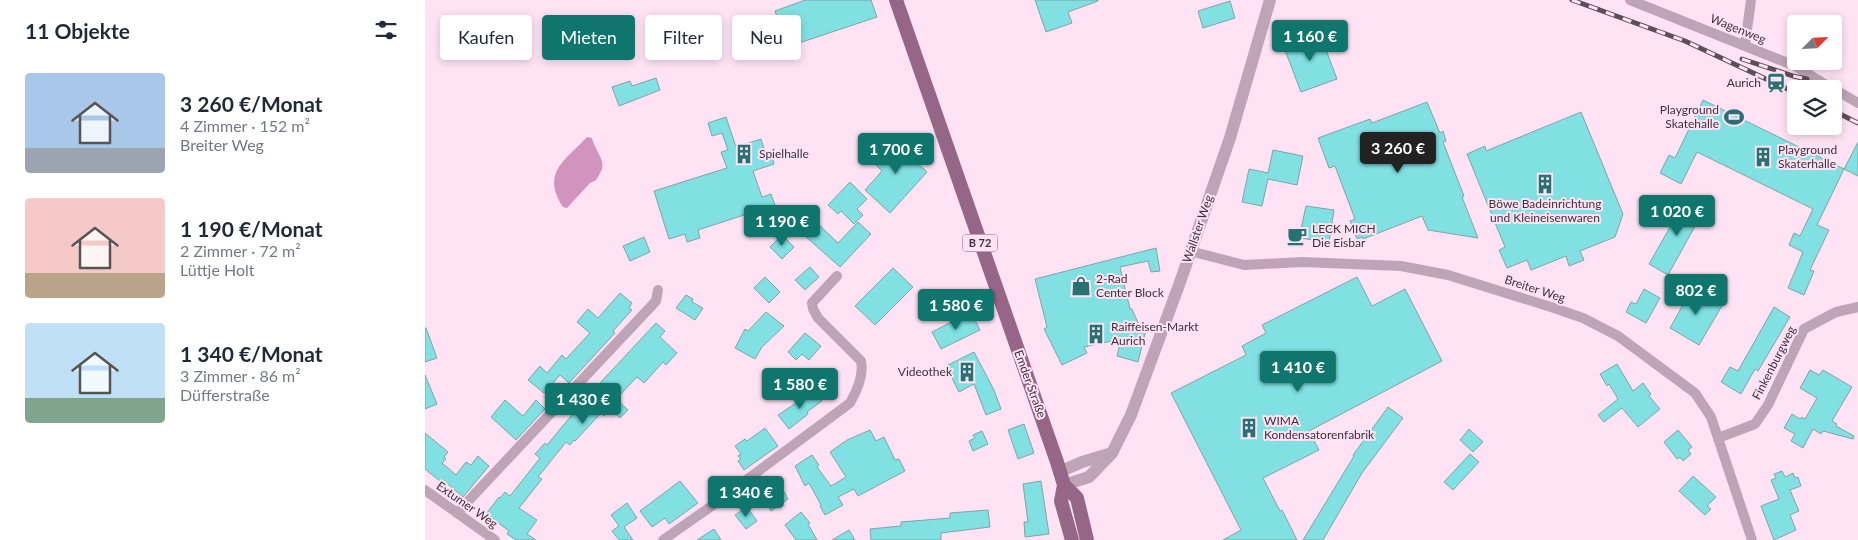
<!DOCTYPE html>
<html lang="de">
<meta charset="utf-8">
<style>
:root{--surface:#fff;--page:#f6f6f7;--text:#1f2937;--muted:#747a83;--accent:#0f766e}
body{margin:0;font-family:Lato,sans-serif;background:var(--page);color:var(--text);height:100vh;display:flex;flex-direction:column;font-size:19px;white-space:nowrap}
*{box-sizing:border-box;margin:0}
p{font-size:16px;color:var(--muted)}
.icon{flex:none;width:28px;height:28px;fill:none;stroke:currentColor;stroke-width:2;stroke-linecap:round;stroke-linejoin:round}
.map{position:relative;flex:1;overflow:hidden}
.sheet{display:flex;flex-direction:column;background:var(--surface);width:425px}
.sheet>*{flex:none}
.guide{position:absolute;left:15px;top:15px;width:475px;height:45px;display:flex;gap:10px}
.needle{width:32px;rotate:66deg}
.tools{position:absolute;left:1362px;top:15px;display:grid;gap:10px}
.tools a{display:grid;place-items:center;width:55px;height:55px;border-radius:5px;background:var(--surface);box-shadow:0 2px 8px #0003;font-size:25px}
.price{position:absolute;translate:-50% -42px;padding:0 11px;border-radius:5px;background:var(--accent);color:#fff;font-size:16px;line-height:32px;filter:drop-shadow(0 1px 2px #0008)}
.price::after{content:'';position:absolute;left:50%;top:30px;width:15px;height:11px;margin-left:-8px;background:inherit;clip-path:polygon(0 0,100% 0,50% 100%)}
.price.selected{background:#222;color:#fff}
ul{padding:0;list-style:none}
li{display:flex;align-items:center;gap:15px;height:125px;padding:0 25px}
li span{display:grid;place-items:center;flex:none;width:140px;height:100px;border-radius:5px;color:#555}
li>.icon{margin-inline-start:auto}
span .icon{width:60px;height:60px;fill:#fffc;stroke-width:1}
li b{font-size:21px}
h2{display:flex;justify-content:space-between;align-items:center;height:60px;padding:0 25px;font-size:21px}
.tag{padding:0 18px;border-radius:5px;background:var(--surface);box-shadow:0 2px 8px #0003;font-size:18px;line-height:45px}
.tag.selected{background:var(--accent);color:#fff}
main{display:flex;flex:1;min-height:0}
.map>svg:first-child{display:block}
</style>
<main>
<section class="sheet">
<h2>11 Objekte<svg class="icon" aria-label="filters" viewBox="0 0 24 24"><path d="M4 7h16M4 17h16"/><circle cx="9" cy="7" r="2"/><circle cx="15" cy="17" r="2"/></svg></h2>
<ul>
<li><span style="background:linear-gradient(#a9c7e8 75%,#9aa5b1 0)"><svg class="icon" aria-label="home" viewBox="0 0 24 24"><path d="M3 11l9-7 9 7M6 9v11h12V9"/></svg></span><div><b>3 260 €/Monat</b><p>4 Zimmer · 152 m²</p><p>Breiter Weg</p></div></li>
<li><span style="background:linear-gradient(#f6c9c9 75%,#b9a48a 0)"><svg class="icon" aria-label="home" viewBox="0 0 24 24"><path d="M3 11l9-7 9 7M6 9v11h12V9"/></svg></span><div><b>1 190 €/Monat</b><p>2 Zimmer · 72 m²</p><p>Lüttje Holt</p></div></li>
<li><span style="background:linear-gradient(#bfe0f5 75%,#7fa58c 0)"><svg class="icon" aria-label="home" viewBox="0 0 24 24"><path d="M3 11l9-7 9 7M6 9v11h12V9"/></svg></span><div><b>1 340 €/Monat</b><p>3 Zimmer · 86 m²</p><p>Düfferstraße</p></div></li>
</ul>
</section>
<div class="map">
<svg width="1433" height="540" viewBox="0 0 1433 540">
<rect width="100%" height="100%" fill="#ffe3f5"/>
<path fill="#d194be" d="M162 137 167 138C170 152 184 162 174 175 172 180 170 181 165 183L142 208 138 207C116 172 140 161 162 137Z"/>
<g fill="#81e1e2" stroke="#80a4a4">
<path d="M380 0H446L452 17 362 47 350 11Z"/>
<path d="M610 0H673V1L643 12 647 23 621 32Z"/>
<path d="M805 1 810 18 778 28 773 11Z"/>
<path d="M894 31 912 79 876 92 858 45Z"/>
<path d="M231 78 235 90 194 106 187 87 205 81 207 86Z"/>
<path d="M1278 100 1419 169 1392 225 1404 230 1385 270 1389 271 1379 295 1363 288 1378 252 1364 245 1369 233 1375 236 1388 209 1272 152 1256 184 1235 173 1244 155 1250 158Z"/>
<path d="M1002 102 1015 133 1018 131 1021 141 1018 142 1039 196 1037 197 1053 238 1003 230 997 216 938 239 937 237 932 239 925 221 930 219 910 166 904 168 893 138 945 119 947 123Z"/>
<path d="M1156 112 1198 214 1190 237 1155 251 1159 260 1144 266 1141 256 1106 270 1102 260 1082 268 1074 250 1080 247 1042 154 1060 146 1061 151Z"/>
<path d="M301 117 311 147 336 139 341 155 346 153 349 164 328 171 337 197 346 194 350 205 273 230 275 238 262 242 260 234 244 239 229 191 302 168 296 152 303 150 297 133 287 136 283 123Z"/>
<path d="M478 134 489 144 481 153 502 172 465 213 440 190 457 171 450 164Z"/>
<path d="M1433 142V176L1419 169Z"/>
<path d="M848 150 878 156 872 185 843 179 837 206 817 202 824 169 843 173Z"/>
<path d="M425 182 442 199 432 209 438 215 429 224 416 211 413 214 403 205Z"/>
<path d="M1261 199 1279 210 1243 275 1224 264Z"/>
<path d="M881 206 909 210 904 242 874 238Z"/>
<path d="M433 222 446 234 415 267 380 236 392 223 413 243Z"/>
<path d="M357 235 369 247 357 259 345 247Z"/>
<path d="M219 237 225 252 205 261 198 246Z"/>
<path d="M731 248 735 271 726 272 723 261 695 267 705 309H707L713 323 722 326 713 362 692 356 696 339 659 347 662 353 637 365 619 329 622 327 610 279Z"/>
<path d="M385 267 394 277 380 290 370 280Z"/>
<path d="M468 268 488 287 450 325 430 306Z"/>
<path d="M340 277 355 292 344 303 329 288Z"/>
<path d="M932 277 947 306 980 289 1017 361 884 431 894 450 838 478 855 511 857 510 872 540H798L816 530 746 393 821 355 817 346 841 333 837 325Z"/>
<path d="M1268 287 1298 304 1274 345 1245 328Z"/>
<path d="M1219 289 1235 298 1221 323 1201 312 1206 302 1211 304Z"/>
<path d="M195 293 207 303 204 308 207 310 188 331 190 333 144 383 135 375 119 393 103 380 115 366 122 373 137 355 141 359 165 333 152 322 163 309 173 318Z"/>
<path d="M261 295 268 299 267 302 278 308 270 320 251 308Z"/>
<path d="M1349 307 1365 317 1333 371 1330 369 1316 394 1296 382 1305 367 1313 371Z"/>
<path d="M341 312 359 326 337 347 330 359 310 348 320 329 323 331Z"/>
<path d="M546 312 555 330 516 349 507 332Z"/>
<path d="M231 323 240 331 235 337 252 353 241 365 238 362 219 383 212 377 191 399 203 410 195 418 185 409 179 416 176 413 150 441 149 440 145 445 141 442 113 477 117 479 94 508 112 520 102 534 111 540H91L82 534 84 531 61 514 74 497 75 498 80 492 85 496 115 458 110 454 120 443 122 445 160 399Z"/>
<path d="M0 328H1L12 358 0 362Z"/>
<path d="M380 333 396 346 384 360 377 354 371 360 363 352Z"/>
<path d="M549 352 569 390 576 409 561 415 549 384 534 392 521 366Z"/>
<path d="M1192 364 1208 391 1218 383 1226 394 1224 396 1235 409 1213 427 1197 408 1179 422 1173 415 1193 399 1184 384 1182 386 1175 374Z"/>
<path d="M1385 370 1394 375 1398 370 1427 387 1407 421 1412 424 1411 426 1429 436 1428 439 1398 431 1396 434 1388 429 1378 448 1366 441 1370 434 1359 428 1367 414 1375 419 1377 417 1380 419 1392 398 1375 388Z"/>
<path d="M0 375 12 404 0 409Z"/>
<path d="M389 391 397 401 382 412 383 414 364 429 353 415Z"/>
<path d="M80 400 98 416 111 400 120 409 91 440 66 417Z"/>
<path d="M963 407 978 418 937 473 898 540H878L929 456 928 455Z"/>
<path d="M599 424 609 453 593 459 583 430Z"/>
<path d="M340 428 353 446 319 470 313 461 316 459 313 456 316 454 310 446 320 439 322 441Z"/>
<path d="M1044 429 1058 442 1048 452 1035 440Z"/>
<path d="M445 430 451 441 459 437 470 460 474 459 480 471 433 496 429 489 413 497 418 505 400 515 395 506 396 505 384 483 380 486 370 466 387 455 394 465 392 467 406 486 421 477 405 452 422 440Z"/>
<path d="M1253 430 1267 447 1263 450 1266 454 1258 461 1255 457 1252 459 1239 442Z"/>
<path d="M557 431 563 444 548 451 544 441 550 438 548 435Z"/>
<path d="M0 433 23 452 19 457 21 459 17 463 31 475 41 462 46 465 53 456 64 466 38 497 18 480 16 482 0 469Z"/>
<path d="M1045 454 1054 462 1028 490 1019 482Z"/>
<path d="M1357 471 1360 477 1368 473 1370 478 1373 477 1376 486 1365 490 1374 511 1365 515 1371 530 1349 540 1336 506 1354 499 1346 480 1351 478 1349 474Z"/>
<path d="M1268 476 1291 497 1282 506 1286 509 1280 515 1254 491Z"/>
<path d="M352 479 363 499 346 511 335 491Z"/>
<path d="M255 481 273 503 244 524 240 518 227 527 215 511Z"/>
<path d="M616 481 624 534 600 537 599 522H603L598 484Z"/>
<path d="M202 503 212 518 199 527 208 540H194L187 531 194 526 186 515Z"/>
<path d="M322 507 332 521 321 529 310 515Z"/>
<path d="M563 510 565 527 516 533V540H446L445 529 476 526V522L525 518V513Z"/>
<path d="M376 512 385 523 383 524 392 540H371L360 525Z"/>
<path d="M289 529 296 540H272Z"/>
<path d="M424 530 430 540H407Z"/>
</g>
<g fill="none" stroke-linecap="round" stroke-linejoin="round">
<g stroke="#bfa3b6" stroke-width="10">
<path d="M1205 0 1370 66 1408 89"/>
<path d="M1320 45 1326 0"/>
<path d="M1409 89 1433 103"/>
<path d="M765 251 819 265 877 262 976 266 1023 275 1126 307 1158 318 1193 336 1270 393 1286 417 1327 540"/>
<path d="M1293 438 1330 424 1343 405 1379 329 1411 312 1433 307"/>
<path d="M0 490 70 540"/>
<path d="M32 513 231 301 233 290"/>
<path d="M238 540 281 510 425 403C432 391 439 375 436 361L393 318 388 309 387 303 412 276"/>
</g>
<g stroke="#bfa3b6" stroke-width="12">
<path d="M634 472 657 462 687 453"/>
<path d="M639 485 664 477 687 453 706 415 754 285 805 138 845 0"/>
</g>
<g stroke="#966687" stroke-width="14">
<path d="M471 0 632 462 639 485 636 501 647 540"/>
<path d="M639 485 652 498 662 540"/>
</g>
<defs>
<g id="rail">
<path d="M1147 0 1260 41 1371 93"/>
<path d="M1317 59 1368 76 1382 79"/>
<path d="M1409 111 1433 123"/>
</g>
</defs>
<use href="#rail" stroke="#5c4f58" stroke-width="5"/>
<use href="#rail" stroke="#ffe3f5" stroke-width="3" stroke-dasharray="9" stroke-linecap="butt"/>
</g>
<defs>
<symbol id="station-bare" viewBox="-9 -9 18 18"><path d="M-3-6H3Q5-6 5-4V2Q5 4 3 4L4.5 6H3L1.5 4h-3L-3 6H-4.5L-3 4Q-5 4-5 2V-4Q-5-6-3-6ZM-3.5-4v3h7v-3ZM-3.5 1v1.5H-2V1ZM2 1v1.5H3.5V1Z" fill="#277173" stroke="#ffe3f5" stroke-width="2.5" paint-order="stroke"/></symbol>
<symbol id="stadium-bare" viewBox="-9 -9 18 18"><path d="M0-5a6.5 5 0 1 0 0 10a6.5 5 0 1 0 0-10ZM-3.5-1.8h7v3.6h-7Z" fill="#277173" stroke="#ffe3f5" stroke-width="2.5" paint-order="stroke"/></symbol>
<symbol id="building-bare" viewBox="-9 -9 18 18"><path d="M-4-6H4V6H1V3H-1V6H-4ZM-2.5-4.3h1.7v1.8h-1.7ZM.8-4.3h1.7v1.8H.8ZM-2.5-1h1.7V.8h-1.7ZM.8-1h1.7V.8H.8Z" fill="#277173" stroke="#ffe3f5" stroke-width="2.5" paint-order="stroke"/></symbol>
<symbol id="cafe-bare" viewBox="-9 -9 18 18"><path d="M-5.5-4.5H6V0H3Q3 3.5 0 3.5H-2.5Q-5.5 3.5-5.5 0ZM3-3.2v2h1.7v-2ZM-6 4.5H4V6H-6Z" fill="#277173" stroke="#ffe3f5" stroke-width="2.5" paint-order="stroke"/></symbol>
<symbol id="shop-bare" viewBox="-9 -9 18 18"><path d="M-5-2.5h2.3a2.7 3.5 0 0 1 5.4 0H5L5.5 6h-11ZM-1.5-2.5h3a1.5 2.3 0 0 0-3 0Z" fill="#277173" stroke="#ffe3f5" stroke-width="2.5" paint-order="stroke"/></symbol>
</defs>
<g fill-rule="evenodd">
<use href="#station-bare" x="1337" y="69" width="28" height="28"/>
<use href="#stadium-bare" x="1295" y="103" width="28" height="28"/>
<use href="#building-bare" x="305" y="140" width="28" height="28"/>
<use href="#building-bare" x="1324" y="143" width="28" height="28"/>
<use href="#building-bare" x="1106" y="170" width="28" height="28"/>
<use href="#cafe-bare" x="858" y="222" width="28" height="28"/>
<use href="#shop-bare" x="642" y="272" width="28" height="28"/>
<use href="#building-bare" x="657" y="320" width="28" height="28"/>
<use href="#building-bare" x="528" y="358" width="28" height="28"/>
<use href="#building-bare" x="810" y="414" width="28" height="28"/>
</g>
<g text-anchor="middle" stroke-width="4" stroke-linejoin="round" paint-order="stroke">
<rect fill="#ffe3f5" stroke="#766671" stroke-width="1" x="537.5" y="234.5" width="35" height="17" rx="4"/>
<g font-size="11" font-weight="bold" fill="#3c3139">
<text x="555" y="247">B 72</text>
</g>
<g font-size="12" fill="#3c3139" stroke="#ffe3f5">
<text transform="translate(1313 29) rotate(22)" y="4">Wagenweg</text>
<text transform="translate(773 229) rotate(-71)" y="4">Wallster Weg</text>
<text transform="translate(1110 289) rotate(18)" y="4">Breiter Weg</text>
<text transform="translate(1349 363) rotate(-63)" y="4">Finkenburgweg</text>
<text transform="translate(605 384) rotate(70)" y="4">Emder Straße</text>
<text transform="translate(42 505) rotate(35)" y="4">Extumer Weg</text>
</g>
<g font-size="12" fill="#3c3139" stroke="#ffe3f5" text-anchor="start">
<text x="1336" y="87" text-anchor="end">Aurich</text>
<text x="1294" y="114" text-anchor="end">Playground<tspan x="1294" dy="14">Skatehalle</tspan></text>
<text x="1353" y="154">Playground<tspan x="1353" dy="14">Skaterhalle</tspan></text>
<text x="334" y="158">Spielhalle</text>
<text x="1120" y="208" text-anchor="middle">Böwe Badeinrichtung<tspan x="1120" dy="14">und Kleineisenwaren</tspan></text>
<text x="887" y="233">LECK MICH<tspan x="887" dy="14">Die Eisbar</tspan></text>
<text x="671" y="283">2-Rad<tspan x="671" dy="14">Center Block</tspan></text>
<text x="686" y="331">Raiffeisen-Markt<tspan x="686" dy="14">Aurich</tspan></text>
<text x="527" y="376" text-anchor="end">Videothek</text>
<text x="839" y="425">WIMA<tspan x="839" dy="14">Kondensatorenfabrik</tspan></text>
</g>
</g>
</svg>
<div class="tools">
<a><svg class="needle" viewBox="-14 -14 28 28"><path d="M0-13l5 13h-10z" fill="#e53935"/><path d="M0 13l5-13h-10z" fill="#747a83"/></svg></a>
<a><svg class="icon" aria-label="layers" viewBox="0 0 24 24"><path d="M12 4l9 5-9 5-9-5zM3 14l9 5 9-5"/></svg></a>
</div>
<b class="price" style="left:885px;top:62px">1 160 €</b>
<b class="price selected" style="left:973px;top:174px">3 260 €</b>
<b class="price" style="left:471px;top:175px">1 700 €</b>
<b class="price" style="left:1252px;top:237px">1 020 €</b>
<b class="price" style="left:357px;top:247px">1 190 €</b>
<b class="price" style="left:1271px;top:316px">802 €</b>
<b class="price" style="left:531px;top:331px">1 580 €</b>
<b class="price" style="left:873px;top:393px">1 410 €</b>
<b class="price" style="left:375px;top:410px">1 580 €</b>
<b class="price" style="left:158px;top:425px">1 430 €</b>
<b class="price" style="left:321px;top:518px">1 340 €</b>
<div class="guide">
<a class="tag">Kaufen</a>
<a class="tag selected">Mieten</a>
<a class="tag">Filter</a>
<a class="tag">Neu</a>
</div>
</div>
</main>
